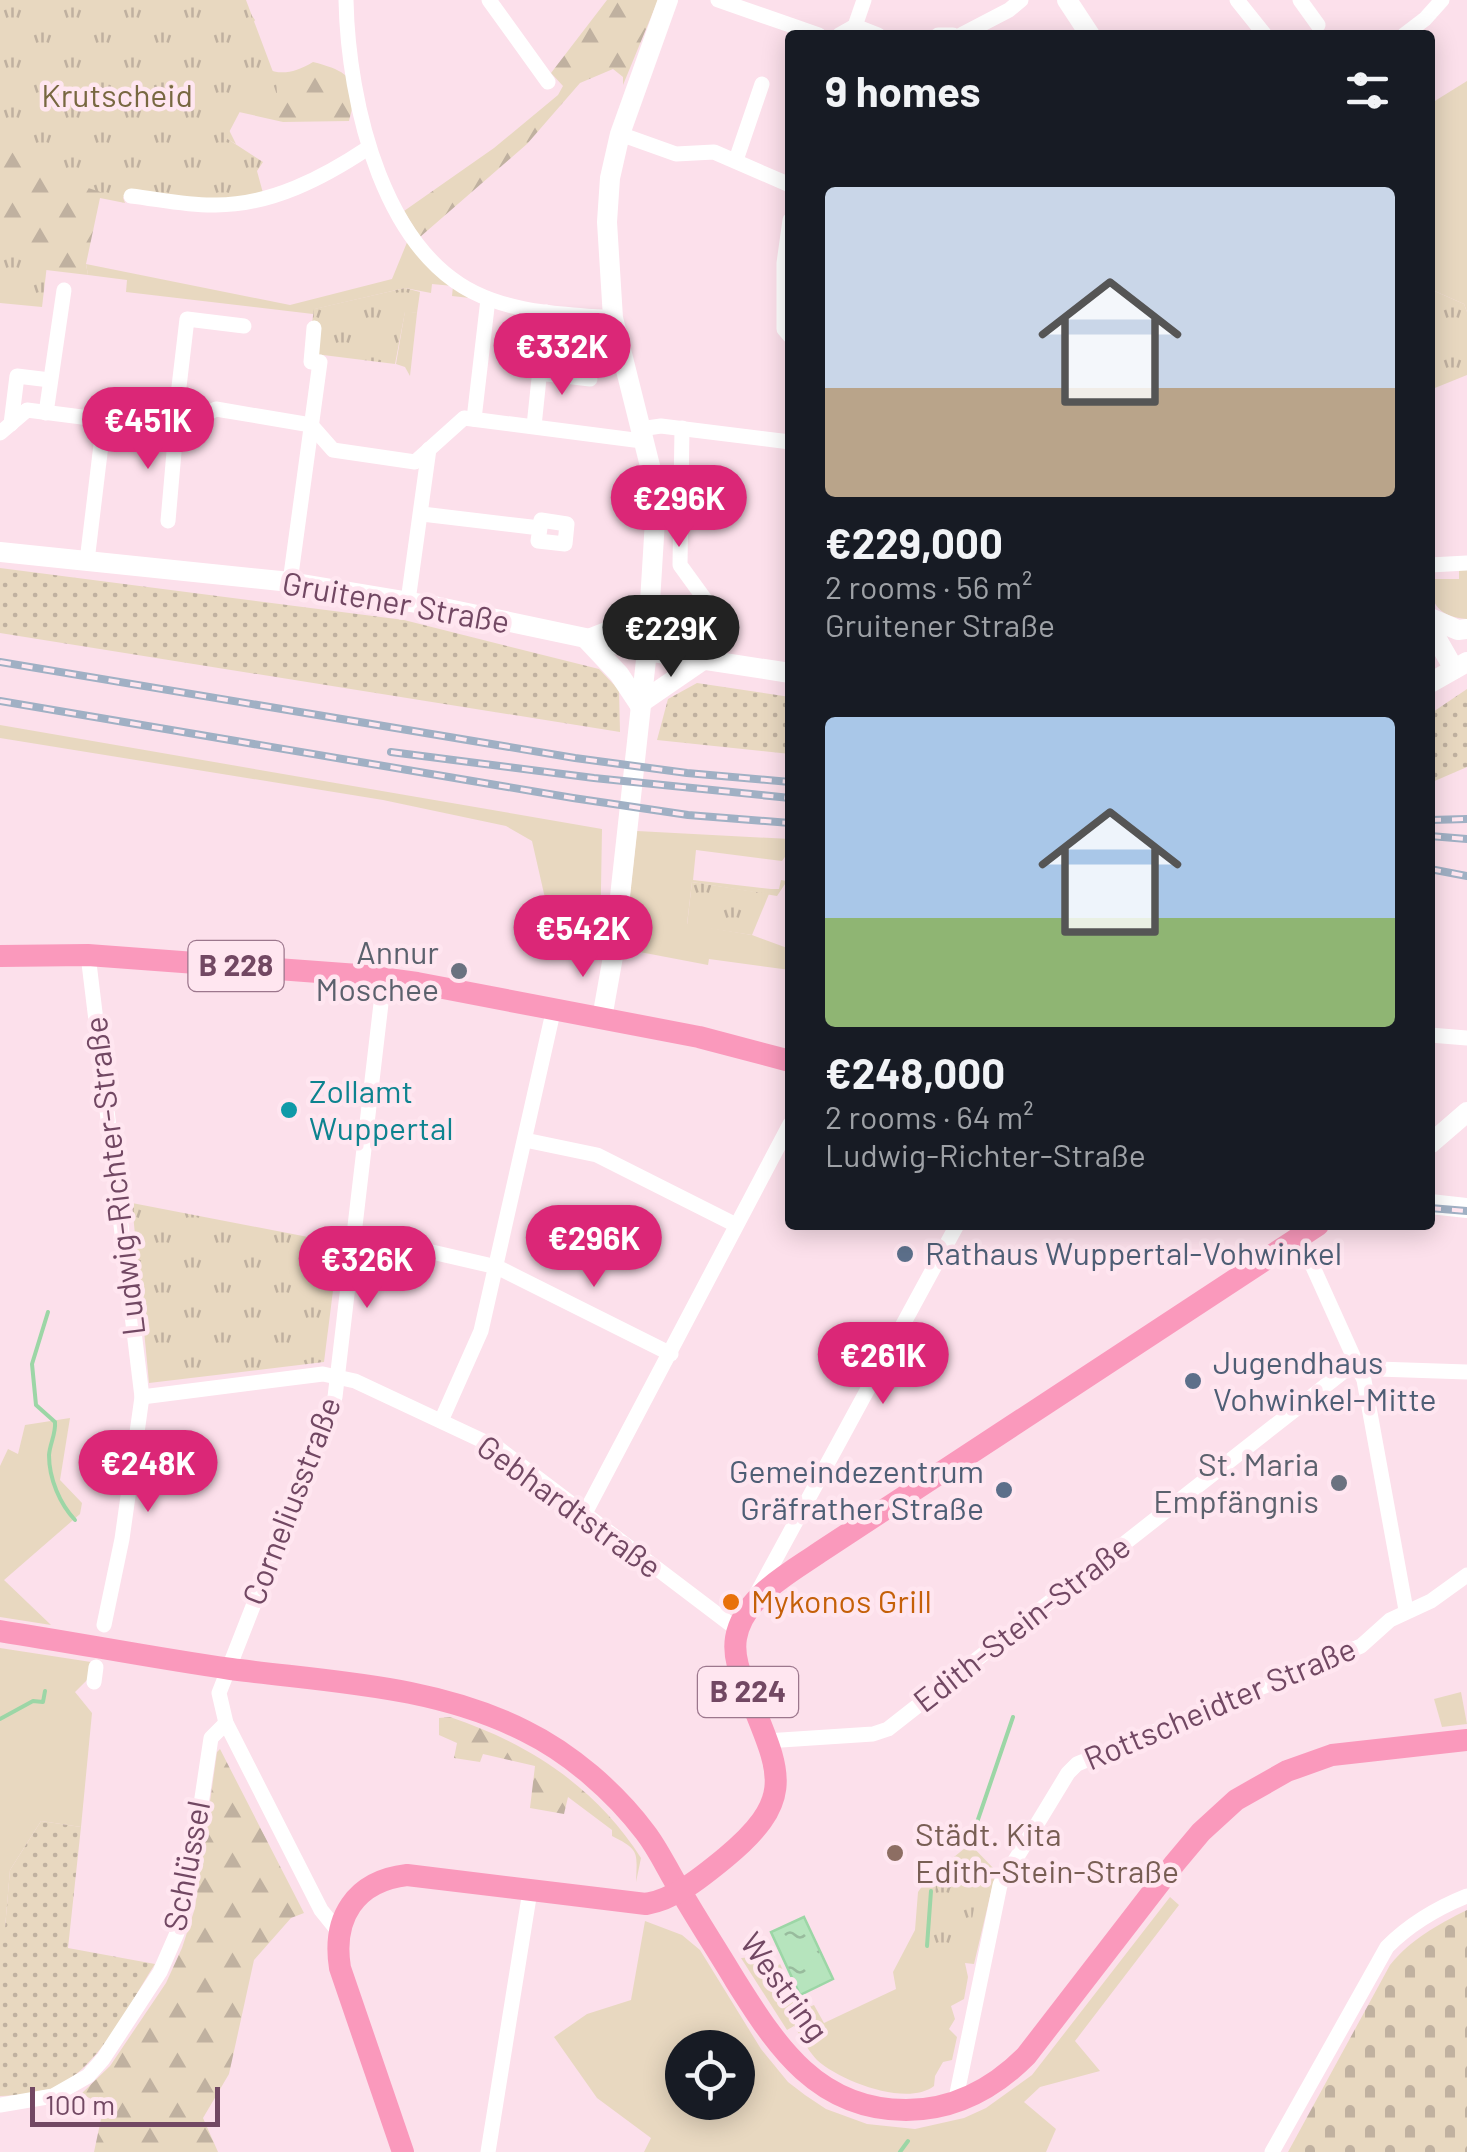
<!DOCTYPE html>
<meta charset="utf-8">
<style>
:root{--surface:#171b24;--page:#20242c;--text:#f1f3f6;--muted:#9ea1a6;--accent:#db2777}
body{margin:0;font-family:Barlow,sans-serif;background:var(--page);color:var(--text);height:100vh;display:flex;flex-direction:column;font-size:38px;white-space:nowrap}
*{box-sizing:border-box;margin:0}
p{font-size:32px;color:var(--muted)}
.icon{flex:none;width:55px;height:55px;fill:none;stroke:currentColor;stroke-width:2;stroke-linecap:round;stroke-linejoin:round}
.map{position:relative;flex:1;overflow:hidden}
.panel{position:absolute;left:785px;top:30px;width:650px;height:1200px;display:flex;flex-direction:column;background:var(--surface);border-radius:10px;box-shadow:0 5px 25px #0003}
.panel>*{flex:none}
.fabs{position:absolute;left:665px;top:2030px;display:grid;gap:20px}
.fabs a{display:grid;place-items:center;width:90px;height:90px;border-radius:50%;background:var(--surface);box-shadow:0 5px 25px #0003;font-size:50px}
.scale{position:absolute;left:30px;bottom:25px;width:190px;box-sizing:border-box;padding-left:10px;border:5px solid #724863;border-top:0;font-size:28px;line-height:35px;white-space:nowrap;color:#724863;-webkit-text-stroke:8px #ffe6f0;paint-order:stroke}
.price{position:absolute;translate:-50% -85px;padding:0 22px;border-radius:35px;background:var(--accent);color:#fff;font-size:32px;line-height:65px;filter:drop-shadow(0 2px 5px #0008)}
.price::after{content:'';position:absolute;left:50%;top:60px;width:30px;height:22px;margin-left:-15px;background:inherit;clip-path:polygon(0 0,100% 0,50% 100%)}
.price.current{background:#222;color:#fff}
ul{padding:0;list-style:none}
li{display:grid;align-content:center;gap:20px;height:530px;padding:0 40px}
li span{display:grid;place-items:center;height:310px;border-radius:10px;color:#555}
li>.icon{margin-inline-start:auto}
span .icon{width:180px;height:180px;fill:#fffc;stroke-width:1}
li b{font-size:42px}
h2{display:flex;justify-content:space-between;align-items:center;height:120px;padding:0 40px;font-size:42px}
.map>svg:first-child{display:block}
</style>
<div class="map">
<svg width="1467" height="2152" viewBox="0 0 1467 2152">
<defs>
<pattern id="forest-firs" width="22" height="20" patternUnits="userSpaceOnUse" patternTransform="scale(2.5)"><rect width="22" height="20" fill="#e8d8c0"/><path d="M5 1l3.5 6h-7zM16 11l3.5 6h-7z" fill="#c0b1a0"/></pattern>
<pattern id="cemetery-stones" width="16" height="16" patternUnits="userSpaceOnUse" patternTransform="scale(2.5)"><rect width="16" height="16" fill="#e8d8c0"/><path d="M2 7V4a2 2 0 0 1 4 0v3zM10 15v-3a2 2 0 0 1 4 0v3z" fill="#c0b1a0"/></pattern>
<pattern id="park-tufts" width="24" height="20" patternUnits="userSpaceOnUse" patternTransform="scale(2.5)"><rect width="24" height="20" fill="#e8d8c0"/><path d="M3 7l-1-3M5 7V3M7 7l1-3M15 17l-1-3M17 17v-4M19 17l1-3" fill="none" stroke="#c0b1a0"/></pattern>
<pattern id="garden-dots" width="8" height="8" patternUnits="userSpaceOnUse" patternTransform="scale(2.5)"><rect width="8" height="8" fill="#e8d8c0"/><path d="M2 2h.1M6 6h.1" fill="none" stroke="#c0b1a0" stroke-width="1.8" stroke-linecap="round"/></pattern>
<pattern id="water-ripples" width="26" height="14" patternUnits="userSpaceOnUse" patternTransform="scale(2.5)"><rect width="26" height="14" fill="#b6e4bd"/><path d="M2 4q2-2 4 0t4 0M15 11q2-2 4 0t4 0" fill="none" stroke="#98bb9d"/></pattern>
</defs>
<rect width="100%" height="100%" fill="#fce0eb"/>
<g fill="#e8d8c0" fill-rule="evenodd">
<path d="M1467 81V312L1464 304 1430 289V104Z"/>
<path d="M408 240 479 299 452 296 453 286 432 284 431 293 405 288 315 309 313 314 126 292 127 280 88 275 86 264 290 305 392 279Z"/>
<path d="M405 311 417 313 410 376 405 367 396 364Z"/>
<path d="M1459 567H1467V619C1440 617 1430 605 1430 579H1459Z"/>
<path d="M0 725 602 829 600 948 555 942 532 841 506 826 383 800 0 738Z"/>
<path d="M637 831 790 839V850L782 861 696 850 693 880 771 889H779L781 880 787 881 777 896 692 882 687 924 752 935 790 949V970L709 959 708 965 624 949Z"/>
<path d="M70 1418 60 1480 82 1503 80 1514 4 1580 51 1625 0 1617V1466L8 1449 18 1454 25 1425Z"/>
<path d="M0 1648 91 1662 88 1679 75 1692 92 1713 81 1827 41 1821 10 1870 5 1928H0Z"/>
<path d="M1461 1692 1467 1724 1442 1727 1434 1699Z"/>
<path d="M970 1844 996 1871 974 1964 965 1963 968 1977 964 1999 951 2006 955 2019 949 2029 957 2037 952 2060 943 2062 935 2076 934 2086C907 2107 840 2081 817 2060 808 2051 801 2036 794 2026L787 2030 741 1958 755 1957 764 1971 770 1972 780 1964 802 2010 814 2005 824 2023 896 1989 893 1972 915 1930 918 1892 928 1878Z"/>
<path d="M1170 1897 1179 1905 1075 2041 1100 2071 1040 2087 1024 2102 1056 2129 1046 2152H644L651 2138 597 2098 554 2037 587 2014 631 2000 645 1921 682 1935 700 1950 761 2049 788 2082 805 2095 826 2109 867 2124 915 2129 964 2118 986 2108 1032 2075ZM682 2048H738V2102H682Z"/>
</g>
<g fill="url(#forest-firs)">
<path d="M241 0 255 20 244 40C259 74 282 81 313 62 352 72 360 81 349 121L283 122 239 112 226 124 236 144 118 77Z"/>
<path d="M607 0H658L623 85V77L613 69 580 83 527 144 420 237 404 211 494 148 558 95 563 86 551 73Z"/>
<path d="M0 100 113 171 125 203 100 198 86 264 88 275 46 270 0 285Z"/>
<path d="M450 1717C528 1743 596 1787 641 1858L636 1882C637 1852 640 1850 612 1836V1830L568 1797 564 1814 530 1808 535 1766 483 1754 480 1762 454 1758 457 1743 439 1735V1718Z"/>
<path d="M220 1749 304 1913 291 1918 254 1960 229 2074 203 2118 218 2152H94L104 2105 81 2094 110 2066 166 1983 182 1948 195 1908 217 1752Z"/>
</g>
<path fill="url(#cemetery-stones)" d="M1467 1910V2152H1288L1390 1965C1411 1939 1437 1925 1467 1910Z"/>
<g fill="url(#park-tufts)">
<path d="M0 0H246L276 80 277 93 263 109 246 100 226 138 263 162 257 171 263 193 221 201 129 191 122 199 76 184 2 147 0 218Z"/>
<path d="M0 249 48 257 42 307 0 303Z"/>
<path d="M405 288 420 292 417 313 405 312 395 364 315 354 312 323 314 309Z"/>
<path d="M1430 289 1464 304 1467 312V375L1430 390Z"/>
<path d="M692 882 769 894 752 935 687 925Z"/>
<path d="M132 1203 339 1243 324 1362 149 1383Z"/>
<path d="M956 1865 975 1904 966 1949 929 1943 936 1886Z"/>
</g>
<g fill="url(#garden-dots)">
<path d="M0 568 404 620 599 669 619 690 620 732 0 633Z"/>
<path d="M697 683 790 697V754L657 740 668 699Z"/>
<path d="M1467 689V767L1430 783V714Z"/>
<path d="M41 1821 81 1827 68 1948 155 1964C129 2004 96 2075 48 2090 32 2095 16 2095 0 2096V1928H5L10 1870Z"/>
</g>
<path fill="url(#water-ripples)" stroke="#9cd6a6" stroke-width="2.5" d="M804 1917 833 1979 800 1995 771 1932Z"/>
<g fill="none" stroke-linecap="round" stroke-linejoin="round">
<g stroke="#9cd6a6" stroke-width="4">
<path d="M48 1312 32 1364 36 1405 55 1422C56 1434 50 1443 49 1455 49 1479 60 1504 75 1520"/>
<path d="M0 1719 33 1701 43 1702 45 1691"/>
<path d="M972 1837 1013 1717"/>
<path d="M938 1881 957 1864"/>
<path d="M927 1946 931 1891"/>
<path d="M900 2152 908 2141"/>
</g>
<g stroke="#fff" stroke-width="15">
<path d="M346 0C348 101 383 263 492 300 531 314 573 315 613 318"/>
<path d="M489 0 548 82"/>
<path d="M718 0 819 35"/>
<path d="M1237 0 1265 35"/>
<path d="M1300 0 1318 25"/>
<path d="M855 26 864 0"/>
<path d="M839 35 855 26 878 35"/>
<path d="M938 35H953"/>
<path d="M961 35 1009 10 1021 0"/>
<path d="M1404 35 1425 19 1442 0"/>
<path d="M620 134 676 154 714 152 790 185"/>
<path d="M736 160 762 84"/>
<path d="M131 196C158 199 188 206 216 205 271 205 323 178 368 148"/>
<path d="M790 220 784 263V329L790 336"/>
<path d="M539 373 590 379"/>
<path d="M46 413 64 290"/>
<path d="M474 419 488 299"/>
<path d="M11 424 17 376 50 380"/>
<path d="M534 426 546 312"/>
<path d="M682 428 680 565 709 605"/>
<path d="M174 429 187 319 244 326"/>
<path d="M640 429 661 426 790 442"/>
<path d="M0 433 27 410 176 429 216 409 311 425 333 450 415 462 464 418 642 441"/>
<path d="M422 514 540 528 538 541 565 544 567 524 541 520 540 528"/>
<path d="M168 521 176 429"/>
<path d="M87 561 104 420"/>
<path d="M1430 565 1467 563"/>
<path d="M290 582 320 362H311L314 328"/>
<path d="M408 601 429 449"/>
<path d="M88 955 142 1397 122 1539 104 1625"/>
<path d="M1430 1035 1467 1038"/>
<path d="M525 1140 597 1155 736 1225"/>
<path d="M354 1234 497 1267 671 1354"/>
<path d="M1299 1236 1364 1380 1406 1610"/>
<path d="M142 1397 323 1374 355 1381 498 1448 738 1630"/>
<path d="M441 1421 481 1331 554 1008"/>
<path d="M584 1515 790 1124"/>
<path d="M756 1595 957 1225"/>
<path d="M94 1682 96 1667"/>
<path d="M766 1741 873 1734 888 1729 1348 1368 1467 1372"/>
<path d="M338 1931 321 1910 226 1723 219 1693 335 1397 384 978"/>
<path d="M955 2103 1000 1885 1068 1773 1077 1764 1361 1646 1390 1620 1431 1601 1467 1575"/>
<path d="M0 2105 53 2096 88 2076 103 2059 160 1972 177 1933 187 1897 211 1738 226 1723"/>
<path d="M488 2152 530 1891"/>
<path d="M1272 2152 1387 1947C1410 1924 1437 1908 1467 1896"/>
</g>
<g stroke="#fff" stroke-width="20">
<path d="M1067 0 1090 35"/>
<path d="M0 552 290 582 434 606 647 651 790 673"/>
<path d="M651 599 675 633 702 659"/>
<path d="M1430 618 1458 630 1467 629"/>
<path d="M1430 627 1454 669"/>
<path d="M591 638 624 625 651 599"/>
<path d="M587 640 619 674 639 704"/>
<path d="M1430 683 1467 662"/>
<path d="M639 704 703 660"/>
<path d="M602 1018 614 951 647 651 656 504 650 466 613 318 607 222 610 178 620 134 668 0"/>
<path d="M1430 1144 1467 1112"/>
<path d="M1430 1204 1467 1208"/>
</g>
<g stroke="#fa99bc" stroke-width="22">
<path d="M0 956 88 955 358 975 417 983 699 1037 790 1061"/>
<path d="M0 1631C77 1643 154 1658 231 1669 330 1682 434 1685 525 1731 570 1753 615 1792 645 1832 659 1850 668 1871 680 1890 698 1921 717 1950 735 1980 777 2047 818 2110 906 2110 954 2110 993 2089 1026 2056L1175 1863 1201 1832 1236 1800 1287 1771 1332 1755 1467 1740"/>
<path d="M403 2152 340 1968C332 1918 355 1881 407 1875L646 1904C674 1900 703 1876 725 1858 800 1796 778 1770 747 1690 740 1674 733 1656 736 1638 743 1597 790 1573 820 1552L1318 1225"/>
</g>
<defs>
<g id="rail">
<path d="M0 662 575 758 687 773 790 782"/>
<path d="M0 701 573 798 688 815 790 823"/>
<path d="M391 752 594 778 790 798"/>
<path d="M1430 820 1467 819"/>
<path d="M1430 836 1467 839"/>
<path d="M1430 869 1467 876"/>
<path d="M1430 1208 1467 1211"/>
</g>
</defs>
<use href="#rail" stroke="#a0b0c4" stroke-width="8"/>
<use href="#rail" stroke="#ffe6f0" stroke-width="4" stroke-dasharray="11" stroke-linecap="butt"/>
</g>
<g fill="#6b7280" stroke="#ffe6f0" stroke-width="4">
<circle cx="459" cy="971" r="10"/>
<circle cx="1339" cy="1483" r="10"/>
</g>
<circle fill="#0f9aa8" stroke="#ffe6f0" stroke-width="4" cx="289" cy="1110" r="10"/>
<g fill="#5c6f8a" stroke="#ffe6f0" stroke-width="4">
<circle cx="905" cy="1254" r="10"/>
<circle cx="1193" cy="1381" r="10"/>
<circle cx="1004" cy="1490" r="10"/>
</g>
<circle fill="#e8710a" stroke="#ffe6f0" stroke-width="4" cx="731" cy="1602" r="10"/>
<circle fill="#8d6e63" stroke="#ffe6f0" stroke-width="4" cx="895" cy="1853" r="10"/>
<g text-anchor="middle" stroke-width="9" stroke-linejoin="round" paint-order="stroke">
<g fill="#ffe6f0" stroke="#9c778d" stroke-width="2.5">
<rect x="188.5" y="941" width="95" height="50" rx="8"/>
<rect x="698" y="1667" width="100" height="50" rx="8"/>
</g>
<g font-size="30" font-weight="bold" fill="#724863">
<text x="236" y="976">B 228</text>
<text x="748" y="1702">B 224</text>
</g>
<g font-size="32" fill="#786841" stroke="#ffe6f0">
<text x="117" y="107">Krutscheid</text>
</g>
<g font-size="32" fill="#724863" stroke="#ffe6f0">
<text transform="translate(396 603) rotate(10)" y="11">Gruitener Straße</text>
<text transform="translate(115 1176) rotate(-97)" y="11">Ludwig-Richter-Straße</text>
<text transform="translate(292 1501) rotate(-69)" y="11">Corneliusstraße</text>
<text transform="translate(569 1507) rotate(36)" y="11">Gebhardtstraße</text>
<text transform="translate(1022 1624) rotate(-38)" y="11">Edith-Stein-Straße</text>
<text transform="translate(1220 1704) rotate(-23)" y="11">Rottscheidter Straße</text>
<text transform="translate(187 1866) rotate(-79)" y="11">Schlüssel</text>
<text transform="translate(784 1987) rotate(54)" y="11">Westring</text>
</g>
<g font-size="32" fill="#5b616d" stroke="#ffe6f0" text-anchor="end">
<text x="439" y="964">Annur<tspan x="439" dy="37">Moschee</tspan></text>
<text x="1319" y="1476">St. Maria<tspan x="1319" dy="37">Empfängnis</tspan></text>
</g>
<g font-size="32" fill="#0d838f" stroke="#ffe6f0" text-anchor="start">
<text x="309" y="1103">Zollamt<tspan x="309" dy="37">Wuppertal</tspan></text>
</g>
<g font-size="32" fill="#4e5e75" stroke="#ffe6f0" text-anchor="start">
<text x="925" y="1265">Rathaus Wuppertal-Vohwinkel</text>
<text x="1213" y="1374">Jugendhaus<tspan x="1213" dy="37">Vohwinkel-Mitte</tspan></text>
<text x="984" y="1483" text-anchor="end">Gemeindezentrum<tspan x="984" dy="37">Gräfrather Straße</tspan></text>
</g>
<g font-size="32" fill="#c56008" stroke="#ffe6f0" text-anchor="start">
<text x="751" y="1613">Mykonos Grill</text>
</g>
<g font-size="32" fill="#785e54" stroke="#ffe6f0" text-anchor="start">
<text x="915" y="1846">Städt. Kita<tspan x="915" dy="37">Edith-Stein-Straße</tspan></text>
</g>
</g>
</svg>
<div class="fabs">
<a><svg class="icon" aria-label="locate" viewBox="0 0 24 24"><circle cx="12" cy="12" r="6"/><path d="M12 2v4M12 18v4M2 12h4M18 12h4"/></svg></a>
</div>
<div class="scale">100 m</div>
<b class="price" style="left:562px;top:398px">€332K</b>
<b class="price" style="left:148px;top:472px">€451K</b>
<b class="price" style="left:679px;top:550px">€296K</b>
<b class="price current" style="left:671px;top:680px">€229K</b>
<b class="price" style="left:583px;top:980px">€542K</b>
<b class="price" style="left:594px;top:1290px">€296K</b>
<b class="price" style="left:367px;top:1311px">€326K</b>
<b class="price" style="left:883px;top:1407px">€261K</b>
<b class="price" style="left:148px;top:1515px">€248K</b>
<section class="panel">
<h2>9 homes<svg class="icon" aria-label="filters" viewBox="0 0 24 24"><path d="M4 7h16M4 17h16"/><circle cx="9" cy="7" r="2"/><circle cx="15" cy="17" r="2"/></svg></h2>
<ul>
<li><span style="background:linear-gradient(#c9d6e8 65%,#b9a48a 0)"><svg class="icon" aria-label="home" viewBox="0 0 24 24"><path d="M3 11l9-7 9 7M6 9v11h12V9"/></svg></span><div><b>€229,000</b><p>2 rooms · 56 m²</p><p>Gruitener Straße</p></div></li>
<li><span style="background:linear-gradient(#a9c7e8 65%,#8fb573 0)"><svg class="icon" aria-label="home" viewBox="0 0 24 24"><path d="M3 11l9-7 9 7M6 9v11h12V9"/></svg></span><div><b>€248,000</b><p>2 rooms · 64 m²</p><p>Ludwig-Richter-Straße</p></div></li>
</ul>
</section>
</div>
